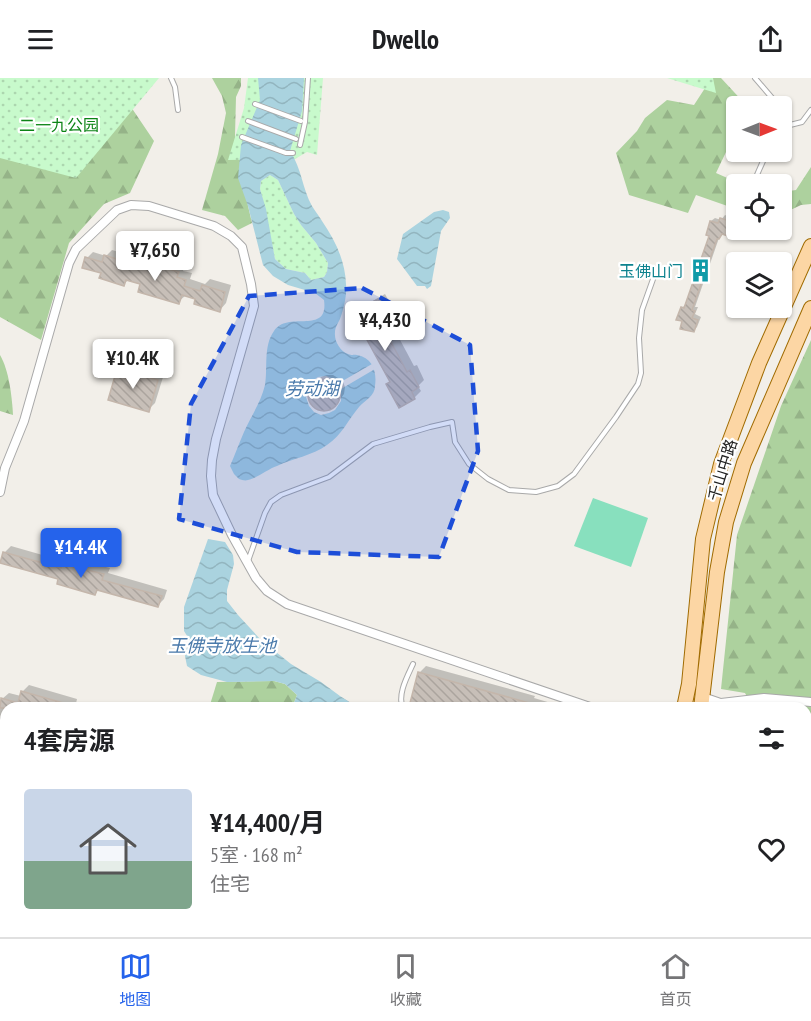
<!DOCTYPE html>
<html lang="zh">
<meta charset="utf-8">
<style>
:root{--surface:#fff;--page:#f6f6f6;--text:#202124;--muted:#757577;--line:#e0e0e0;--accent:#2563eb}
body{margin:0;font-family:"PT Sans Narrow","Noto Sans SC",sans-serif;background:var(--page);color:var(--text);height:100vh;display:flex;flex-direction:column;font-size:22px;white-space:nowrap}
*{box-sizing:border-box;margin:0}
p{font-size:20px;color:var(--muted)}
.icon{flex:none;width:33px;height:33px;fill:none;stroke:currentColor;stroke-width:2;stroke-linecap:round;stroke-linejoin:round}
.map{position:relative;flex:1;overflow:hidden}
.drawer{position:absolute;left:0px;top:624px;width:812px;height:236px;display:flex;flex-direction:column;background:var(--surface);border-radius:18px 18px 0 0;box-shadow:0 2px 4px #0004}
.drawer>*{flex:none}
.needle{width:39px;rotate:89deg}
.controls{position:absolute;left:726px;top:18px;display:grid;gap:12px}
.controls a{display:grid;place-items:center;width:66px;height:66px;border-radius:6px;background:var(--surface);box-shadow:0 2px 4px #0004;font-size:30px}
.price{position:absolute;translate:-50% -51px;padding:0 14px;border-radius:6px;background:#fff;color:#222;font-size:20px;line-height:39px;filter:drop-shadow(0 2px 3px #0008)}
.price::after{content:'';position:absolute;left:50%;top:36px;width:18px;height:14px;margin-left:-9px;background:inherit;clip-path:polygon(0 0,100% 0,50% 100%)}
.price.selected{background:var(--accent);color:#fff}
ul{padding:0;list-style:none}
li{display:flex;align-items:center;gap:18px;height:150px;padding:0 24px}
li span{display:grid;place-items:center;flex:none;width:168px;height:120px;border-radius:6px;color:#555}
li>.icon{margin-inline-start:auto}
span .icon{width:72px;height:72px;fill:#fffc;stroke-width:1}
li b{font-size:26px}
h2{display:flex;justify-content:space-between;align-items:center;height:72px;padding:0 24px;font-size:26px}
header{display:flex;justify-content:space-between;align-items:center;height:78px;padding:0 24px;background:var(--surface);font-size:27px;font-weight:700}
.tab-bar{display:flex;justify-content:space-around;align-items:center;height:84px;border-top:2px solid var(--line);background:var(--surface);font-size:16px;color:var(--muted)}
.tab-bar a{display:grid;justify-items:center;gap:3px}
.tab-bar .selected{color:var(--accent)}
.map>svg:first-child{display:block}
</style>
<header><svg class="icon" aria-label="menu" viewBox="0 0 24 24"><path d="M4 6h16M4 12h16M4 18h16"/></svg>Dwello<svg class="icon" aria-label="share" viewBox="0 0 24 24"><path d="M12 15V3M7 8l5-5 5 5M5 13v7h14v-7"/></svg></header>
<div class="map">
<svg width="811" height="859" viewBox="0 0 811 859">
<defs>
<pattern id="forest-firs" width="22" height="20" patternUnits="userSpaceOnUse" patternTransform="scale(1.5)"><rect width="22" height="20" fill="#add19e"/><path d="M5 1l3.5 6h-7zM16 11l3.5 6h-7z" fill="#95b388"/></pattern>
<pattern id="park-dots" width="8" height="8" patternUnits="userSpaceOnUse" patternTransform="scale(1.5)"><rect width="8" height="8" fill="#c8facc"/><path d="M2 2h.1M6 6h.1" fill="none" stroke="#acd6af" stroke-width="1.8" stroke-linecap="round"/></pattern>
<pattern id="water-waves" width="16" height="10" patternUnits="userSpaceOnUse" patternTransform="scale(1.5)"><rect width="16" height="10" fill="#aad3df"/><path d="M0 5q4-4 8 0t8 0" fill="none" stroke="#92b5bf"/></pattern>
<pattern id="building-back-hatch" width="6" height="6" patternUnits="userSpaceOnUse" patternTransform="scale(1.5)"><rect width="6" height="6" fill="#c7bfb8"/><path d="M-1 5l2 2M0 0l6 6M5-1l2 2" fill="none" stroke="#aba49e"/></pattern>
</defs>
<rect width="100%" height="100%" fill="#f2efe9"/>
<path fill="#cdebb0" d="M699 854H746L743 859H703Z"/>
<g fill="url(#forest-firs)">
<path d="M0 0 129 26 154 63 130 115 104 126 69 165 41 262 0 239Z"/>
<path d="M212 0H241V8L236 19 235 58 241 67 248 128 252 145 238 152 225 138 202 132 218 76 226 35 222 18Z"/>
<path d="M692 0H721L747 28H736V53L716 95 741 106H736V131L696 117 688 135 629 117 616 75 637 53 645 40 667 22 694 27 707 7Z"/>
<path d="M811 89V126L801 127 782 136V114L796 112Z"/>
<path d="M811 262V645L808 644 806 646V630H753L745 615 721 611 737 457 781 328Z"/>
<path d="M0 277C9 292 12 319 13 337L0 333Z"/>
<path d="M274 603 285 606 297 617 292 630H209L217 604Z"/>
<path d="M0 723 6 724V854H262L272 859H0Z"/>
</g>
<g fill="url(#park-dots)">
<path d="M0 0H159L76 100 0 80Z"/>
<path d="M248 0H323L317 77 307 74 295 81 228 82 244 30Z"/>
<path d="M667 0H713L716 15Z"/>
<path d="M270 97 278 102 294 136 301 147 316 165 328 185 327 194 324 199 311 202 305 195 286 191 275 181 260 111 261 103Z"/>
</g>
<path fill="#88e0be" d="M593 420 648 440 631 489 574 468Z"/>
<g fill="url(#water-waves)" fill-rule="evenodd">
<path d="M258 0H304L302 33 290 73C302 91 302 110 312 128 315 133 319 138 322 143 335 162 345 182 346 206 347 217 344 230 340 241 338 245 335 250 335 254 334 263 340 273 348 276 354 278 352 276 357 277 373 280 377 294 375 308 375 318 365 322 359 329 348 342 342 357 327 367 312 378 293 380 277 388 268 391 257 400 248 402 245 403 242 402 239 401L234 396 230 388C235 377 239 365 244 354 251 338 261 324 265 307 268 290 263 268 274 253 288 232 329 258 324 222L315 215 288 207 273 198 263 187 248 128 238 100 241 67 260 22ZM270 97 278 102 294 136 301 147 316 165 328 185 327 194 324 199 311 202 305 195 286 191 275 181 266 131 260 111 261 103Z"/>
<path d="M443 132 449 134 450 140 441 153 431 208 427 211 425 208H417L397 181 403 156 434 134Z"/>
<path d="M208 461 225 464 233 477 234 486 227 512V523L238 537 261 562 291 586 321 604 340 618 359 630H292L297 617 285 606 274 603 227 604 201 597 187 588 185 578 189 561 184 553V529Z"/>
</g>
<path fill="#f2efe9" d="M372 286 375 291 341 311V323L335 332 329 335 321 337 314 334 309 328 306 319 307 310 312 303 318 299 326 298 334 301 339 305Z"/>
<g fill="#0003">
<path d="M725 137 736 141 731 152 728 156H723L719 160 695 229H698L695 236 701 239 697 249 693 253 682 230 686 226 711 157V143L715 140 721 142Z"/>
<path d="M112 172 153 184H157L161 180 185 187 183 193 192 195 190 201 205 206 210 201 231 207 226 225 220 232 197 220 185 218 178 224 142 205 129 201 124 206 102 194 87 180 93 174 106 178Z"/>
<path d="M385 216 394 232 384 241 392 259 398 258 414 288 417 287 424 302 418 308 421 313 414 320 391 303 362 249 348 240 355 233Z"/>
<path d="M125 285 164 296 155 325 148 332 110 321 119 291Z"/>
<path d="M327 297H333L338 300 343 304 345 309 344 316 334 329 328 332H321L312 326 309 315 310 311 316 305 321 299Z"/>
<path d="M11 468 67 484 70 480 110 490 108 495 167 512 164 521 158 527 99 511 95 516 4 475Z"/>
<path d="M426 588 535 618 534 620 568 630H428L419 595Z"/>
<path d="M29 607 77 621 75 630H6V675L0 674V630L2 621 9 615 21 618 22 614Z"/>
<path d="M806 796 811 797V822L807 826H806Z"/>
<path d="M300 854H351L349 859H298Z"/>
<path d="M366 854H479L478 859H378L366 856Z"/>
<path d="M497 854H541L539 859H496Z"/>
<path d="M773 854H796L795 859H770L773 857Z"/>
</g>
<g fill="url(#building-back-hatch)" stroke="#c4b6ab" stroke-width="1.5">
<path d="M720 140 733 144 728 158 722 156 719 161H717L692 232 695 233 692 240 698 242 694 254 680 251 682 243 676 242 681 229 684 230 709 158 706 157 710 143 718 145Z"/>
<path d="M104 177 145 190 146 189 151 190 153 186 179 194 177 199 186 202 184 208 200 213 202 207 225 214 220 234 194 226 195 221 182 217 179 226 138 214 140 206 126 202 124 208 99 200 101 195 82 190 85 179 102 184Z"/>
<path d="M378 221 388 240 378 248 386 265 391 264 407 294 410 292 419 309 412 314 415 321 399 330 386 306 390 304 361 251 355 255 346 239Z"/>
<path d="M117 291 158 302 149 334 108 322Z"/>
<circle cx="324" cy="317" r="16"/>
<path d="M3 474 61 490 62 486 104 496 102 502 162 518 158 529 97 512 95 517 57 506 58 501 0 485Z"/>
<path d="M418 594 540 628V630H428L410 625Z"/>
<path d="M21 613 74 628V630H0L1 620 18 625Z"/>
</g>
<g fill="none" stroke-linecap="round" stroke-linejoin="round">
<defs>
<g id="service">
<path d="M171 0 175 9 178 32"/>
<path d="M755 0 779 28"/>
<path d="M255 26 301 43"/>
<path d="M782 32V37"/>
<path d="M248 43 296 61"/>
<path d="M782 49 802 44 811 32"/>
<path d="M242 59 286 75H293"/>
<path d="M300 67 305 44 308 0"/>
<path d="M753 106 767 74"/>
<path d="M248 483 265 435 271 424 281 417 329 399 373 366 430 349 452 344 455 364 469 386 488 401 509 412 536 414 558 408 574 396 616 339 638 306 641 295 639 260 642 232 657 190"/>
<path d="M403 630C397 617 407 599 413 586"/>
</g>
<g id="minor">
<path d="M0 414 5 390 24 343 69 185 76 171 117 132 131 127 149 128 214 148 231 158 242 169 251 206 254 228 216 361 212 382 211 398 213 417 232 457 256 500 267 513 287 526 593 630"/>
<path d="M703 619 735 630"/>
<path d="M721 625 764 620 811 624"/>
<path d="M806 659 811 661"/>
<path d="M752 859 753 854"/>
</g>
<g id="primary">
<path d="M684 630 689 606 703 461 721 386 759 285 811 168"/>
<path d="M701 630 717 494 726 444 744 385 811 230"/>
<path d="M652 854 653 859"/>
<path d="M673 854 674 859"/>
</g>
</defs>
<use href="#service" stroke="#a9a9a9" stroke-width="6"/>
<use href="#minor" stroke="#a9a9a9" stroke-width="10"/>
<use href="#primary" stroke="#a06b00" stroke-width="16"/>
<use href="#service" stroke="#fff" stroke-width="4"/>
<use href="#minor" stroke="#fff" stroke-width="8"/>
<use href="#primary" stroke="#fcd6a4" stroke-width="14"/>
</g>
<path fill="#1d4ed8" fill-opacity="0.2" stroke="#1d4ed8" stroke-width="4.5" stroke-dasharray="12 8" stroke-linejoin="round" d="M362 210 470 267 478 373 439 479 297 474 179 441 191 326 249 218Z"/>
<defs>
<symbol id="building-bare" viewBox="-9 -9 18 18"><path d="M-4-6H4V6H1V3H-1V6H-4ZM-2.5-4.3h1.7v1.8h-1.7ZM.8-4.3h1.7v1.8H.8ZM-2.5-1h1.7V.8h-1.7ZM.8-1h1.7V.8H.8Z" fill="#0f9aa8" stroke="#fff" stroke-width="2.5" paint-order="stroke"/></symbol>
</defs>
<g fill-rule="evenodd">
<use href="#building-bare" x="684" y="176" width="33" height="33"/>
</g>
<g text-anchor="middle" stroke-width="4.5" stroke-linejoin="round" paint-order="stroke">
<g font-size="16" fill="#0c8416" stroke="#fff">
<text x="59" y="53">二一九公园</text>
</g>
<g font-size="16" fill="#0d838f" stroke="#fff" text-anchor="end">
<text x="683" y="199">玉佛山门</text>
</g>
<g font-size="16" fill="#222" stroke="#fff">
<text transform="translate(722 392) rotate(-73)" y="6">千山中路</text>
</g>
<g font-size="18" font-style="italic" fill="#4a7aab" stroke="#fff">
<text x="312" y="317">劳动湖</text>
<text x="222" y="574">玉佛寺放生池</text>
</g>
</g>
</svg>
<div class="controls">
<a><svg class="needle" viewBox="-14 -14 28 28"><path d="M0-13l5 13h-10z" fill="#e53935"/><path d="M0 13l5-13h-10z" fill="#757577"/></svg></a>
<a><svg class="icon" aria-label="locate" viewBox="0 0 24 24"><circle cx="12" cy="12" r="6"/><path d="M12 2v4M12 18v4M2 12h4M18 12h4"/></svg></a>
<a><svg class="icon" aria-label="layers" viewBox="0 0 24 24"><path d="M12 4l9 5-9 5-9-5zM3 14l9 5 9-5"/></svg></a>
</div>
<b class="price" style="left:155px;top:204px">¥7,650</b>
<b class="price" style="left:385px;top:274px">¥4,430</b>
<b class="price" style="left:133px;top:312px">¥10.4K</b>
<b class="price selected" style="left:81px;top:501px">¥14.4K</b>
<section class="drawer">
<h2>4套房源<svg class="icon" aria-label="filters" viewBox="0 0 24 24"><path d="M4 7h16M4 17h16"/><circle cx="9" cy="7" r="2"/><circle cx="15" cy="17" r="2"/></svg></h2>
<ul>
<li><span style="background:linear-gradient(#c9d6e8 60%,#7fa58c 0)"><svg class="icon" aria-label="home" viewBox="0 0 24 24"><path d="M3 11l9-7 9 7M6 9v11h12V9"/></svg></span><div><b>¥14,400/月</b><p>5室 · 168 m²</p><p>住宅</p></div><svg class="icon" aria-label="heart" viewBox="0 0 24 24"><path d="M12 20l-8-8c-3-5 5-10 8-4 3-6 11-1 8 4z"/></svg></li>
</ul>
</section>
</div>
<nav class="tab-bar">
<a class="selected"><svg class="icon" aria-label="map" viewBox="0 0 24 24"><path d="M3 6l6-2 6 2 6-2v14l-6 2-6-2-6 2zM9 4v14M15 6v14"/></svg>地图</a>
<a><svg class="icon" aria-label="saved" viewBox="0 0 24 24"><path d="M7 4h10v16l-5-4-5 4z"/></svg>收藏</a>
<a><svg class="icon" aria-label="home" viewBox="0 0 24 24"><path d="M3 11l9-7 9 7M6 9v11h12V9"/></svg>首页</a>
</nav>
